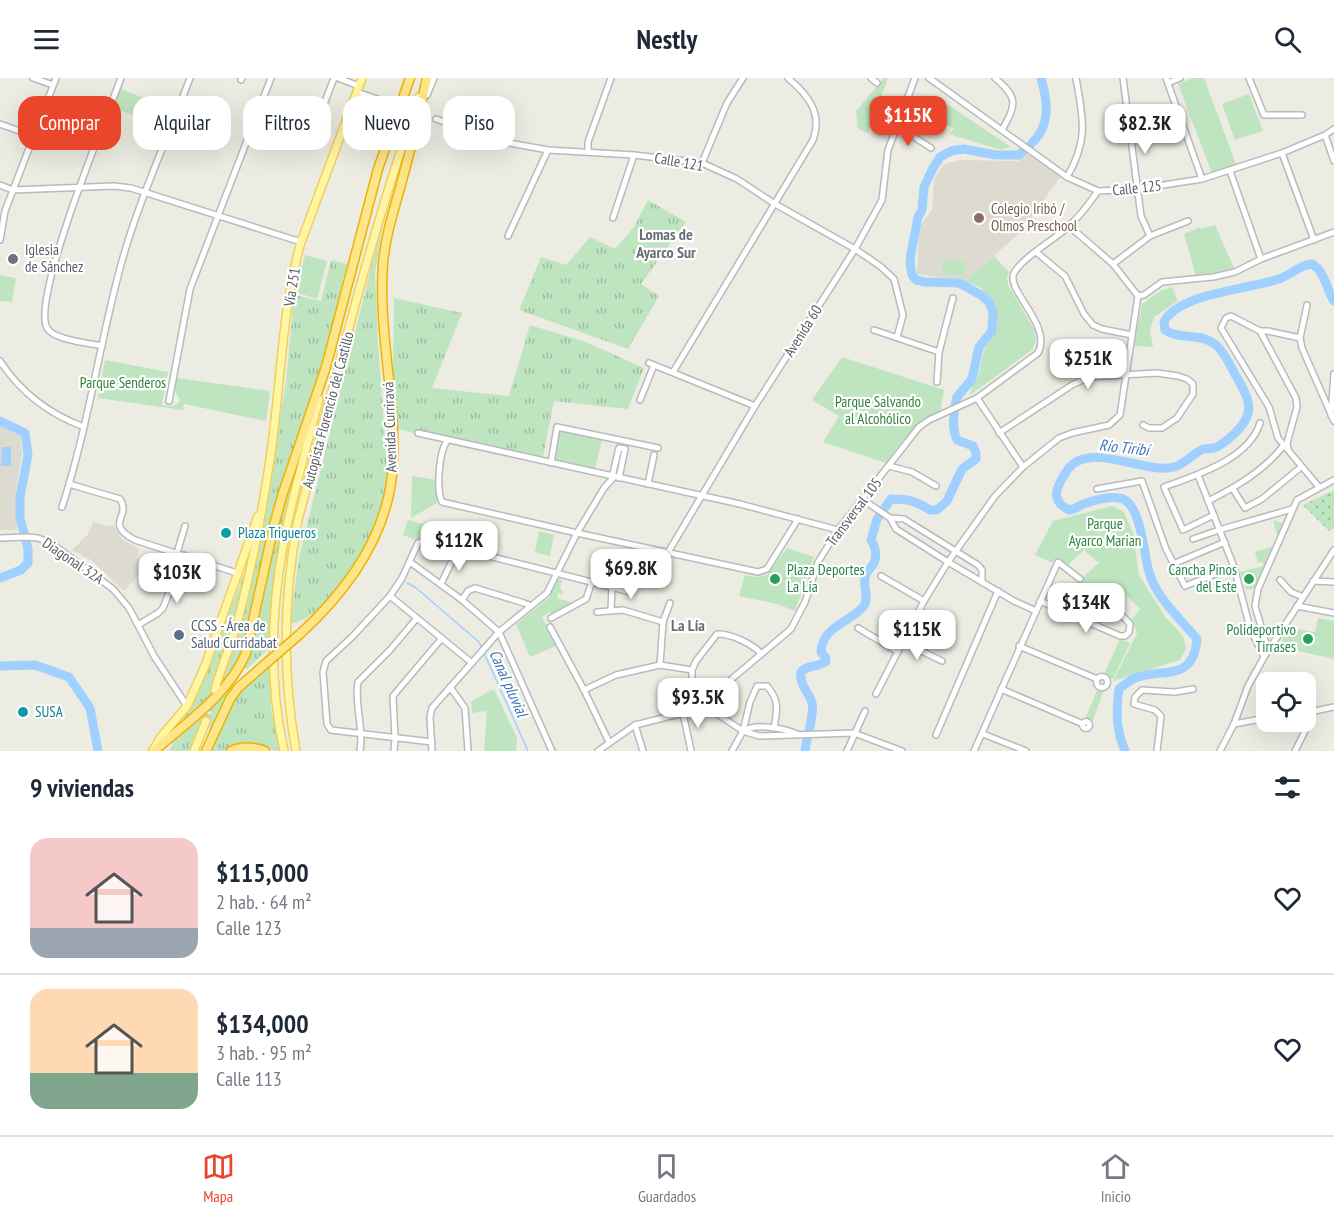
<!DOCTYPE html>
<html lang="es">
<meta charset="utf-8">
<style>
:root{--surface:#fff;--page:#f6f6f7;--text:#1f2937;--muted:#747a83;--line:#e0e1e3;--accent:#ea462c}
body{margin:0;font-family:"PT Sans Narrow",sans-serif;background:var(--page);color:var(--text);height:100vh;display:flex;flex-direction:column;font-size:22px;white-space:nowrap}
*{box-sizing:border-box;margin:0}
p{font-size:20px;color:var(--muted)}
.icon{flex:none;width:33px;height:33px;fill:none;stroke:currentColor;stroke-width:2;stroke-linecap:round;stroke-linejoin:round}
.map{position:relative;height:673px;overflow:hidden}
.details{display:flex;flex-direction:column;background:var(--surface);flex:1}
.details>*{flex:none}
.guide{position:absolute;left:18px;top:18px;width:600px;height:54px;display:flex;gap:12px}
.fabs{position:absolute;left:1256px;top:594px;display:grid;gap:12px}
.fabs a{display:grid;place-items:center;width:60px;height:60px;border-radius:12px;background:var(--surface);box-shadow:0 6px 24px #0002;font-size:30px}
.price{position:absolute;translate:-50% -51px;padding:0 14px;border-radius:12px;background:#fff;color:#222;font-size:20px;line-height:39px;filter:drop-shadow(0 2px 3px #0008)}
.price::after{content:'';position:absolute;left:50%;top:36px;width:18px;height:14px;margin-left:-9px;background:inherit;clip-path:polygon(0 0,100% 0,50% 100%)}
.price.current{background:var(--accent);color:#fff}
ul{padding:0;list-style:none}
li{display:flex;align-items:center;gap:18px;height:150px;padding:0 30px}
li+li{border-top:2px solid var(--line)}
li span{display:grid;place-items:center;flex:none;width:168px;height:120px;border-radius:18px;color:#555}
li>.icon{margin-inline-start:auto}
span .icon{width:72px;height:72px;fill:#fffc;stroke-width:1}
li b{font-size:26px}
h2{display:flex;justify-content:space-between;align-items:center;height:72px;padding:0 30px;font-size:26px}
.chip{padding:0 21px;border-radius:18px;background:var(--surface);box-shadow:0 6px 24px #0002;font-size:21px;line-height:54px}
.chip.current{background:var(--accent);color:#fff}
header{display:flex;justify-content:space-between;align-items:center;height:78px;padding:0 30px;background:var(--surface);font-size:27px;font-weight:600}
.menu{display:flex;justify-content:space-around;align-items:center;height:84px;border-top:2px solid var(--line);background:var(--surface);font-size:16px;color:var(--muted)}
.menu a{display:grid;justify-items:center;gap:3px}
.menu .current{color:var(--accent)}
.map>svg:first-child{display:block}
</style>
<header><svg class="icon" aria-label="menu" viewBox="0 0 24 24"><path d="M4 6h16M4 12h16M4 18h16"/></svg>Nestly<svg class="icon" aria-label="search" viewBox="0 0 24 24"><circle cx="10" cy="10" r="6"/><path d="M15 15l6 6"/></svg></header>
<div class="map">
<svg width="1334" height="673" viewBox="0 0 1334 673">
<defs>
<pattern id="grass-tufts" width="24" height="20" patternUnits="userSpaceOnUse" patternTransform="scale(1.5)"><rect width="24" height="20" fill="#bee5c0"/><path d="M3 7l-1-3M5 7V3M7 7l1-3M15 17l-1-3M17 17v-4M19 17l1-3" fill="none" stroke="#9dbda0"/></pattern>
<pattern id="garden-dots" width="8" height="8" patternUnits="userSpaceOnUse" patternTransform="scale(1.5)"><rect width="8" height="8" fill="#bee5c0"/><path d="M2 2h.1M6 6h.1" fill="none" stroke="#9dbda0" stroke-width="1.8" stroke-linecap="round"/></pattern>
</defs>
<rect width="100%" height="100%" fill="#edece2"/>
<g fill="#dddbd0">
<path d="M1026 74 1061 98 1022 153 965 203 917 196 919 149 932 132 934 101 944 86 960 82 1019 83Z"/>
<path d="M0 348 20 358 22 376 16 413 17 452H0Z"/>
<path d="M93 444 107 448 113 447 122 461 139 471 136 479 145 489 124 513 91 482 72 472 88 456Z"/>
</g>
<g fill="url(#grass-tufts)">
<path d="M648 122 686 144 641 206 659 218 628 271 519 232 541 179 566 187 590 159 615 171 634 149Z"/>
<path d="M384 138 375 196 378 263 387 391C386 406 385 422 379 437 368 468 325 542 290 546L299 479Z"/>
<path d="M331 182 347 186 318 304 276 428 245 569 229 601 180 648 198 614 254 471 265 431 286 304 294 217 321 223Z"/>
<path d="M394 220 462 235 432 310 509 318 530 247 586 264 644 290 628 331 554 323 543 379 496 373 392 350Z"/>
<path d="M298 386C284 447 271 507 269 570L247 591 243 588 271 470Z"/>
<path d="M271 586V631L280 673C267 673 255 662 241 665 237 666 233 671 229 673 223 673 215 673 209 673L230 627 245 609Z"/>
<path d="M232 611 209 655 212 629Z"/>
<path d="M201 640 204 643 192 673H169L174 663Z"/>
</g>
<g fill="#bee5c0">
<path d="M884 0H888L868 55 858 51 856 33Z"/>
<path d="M1193 0H1204L1236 86 1212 95 1178 6Z"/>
<path d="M118 10 170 30 163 48 111 29Z"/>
<path d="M1249 16 1263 53 1235 62 1222 26Z"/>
<path d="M947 26 1011 69 1001 72 949 56 954 51 937 40Z"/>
<path d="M1215 147 1234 190 1196 198 1184 156 1200 149 1201 151Z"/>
<path d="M305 177 327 183 317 221 295 214Z"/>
<path d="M994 178 1009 194 1007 200 1008 207 1034 251 1036 263 1032 272 970 317 972 307 978 299 984 271 997 252V239L990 221 981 210 965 203Z"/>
<path d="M943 182 965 183 964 198 942 196Z"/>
<path d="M0 197 16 200 12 224 0 223Z"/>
<path d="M1172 209 1178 223 1154 239 1150 252 1153 269 1134 268 1142 226 1162 212Z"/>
<path d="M842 279 944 312 940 334C915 341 902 365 886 385L823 364 839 338 812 322Z"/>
<path d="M105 282 168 294 162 327C170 328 176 330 180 322L175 313 177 300 270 313 266 343 184 326 183 332 98 320Z"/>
<path d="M560 353 602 362 594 395 554 381Z"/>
<path d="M412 398 437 402V425L411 440Z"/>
<path d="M1112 428 1124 434 1133 455 1139 497 1166 540 1183 558 1186 571 1180 582 1113 603 1137 555 1132 541 1140 531 1126 517 1116 528 1110 523 1104 531 1071 516 1075 506 1099 485 1084 472 1068 487 1057 480 1052 485 1035 477 1053 443Z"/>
<path d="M408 442 431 448 428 459 422 458 415 462 403 457Z"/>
<path d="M1273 442 1287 447 1258 509 1246 512 1240 494 1263 488V484L1258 485 1255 474 1274 468 1277 457Z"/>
<path d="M539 453 554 457 550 478 535 474Z"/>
<path d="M787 470 814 479 795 533 777 526 739 518 745 497 756 499 767 497Z"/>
<path d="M556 501 562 502 560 511 563 513V516L559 515 557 520 574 525 552 537 550 534 542 539 556 568 530 579 516 546 550 519Z"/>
<path d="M1318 540 1334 543V581L1281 569 1285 549 1315 554Z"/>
<path d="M1120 561 1130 565 1113 601 1104 596Z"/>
<path d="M1098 610 1104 613 1092 644 1085 641Z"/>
<path d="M494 611 517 660 516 673H484L487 633 472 635 471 623Z"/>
</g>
<path fill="url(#garden-dots)" d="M1334 412V450L1329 453 1303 427Z"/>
<path fill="#a0d0ff" d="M2 369H11V388H1Z"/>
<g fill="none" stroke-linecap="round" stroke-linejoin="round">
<g stroke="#a0d0ff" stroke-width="1.5">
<path d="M407 505 415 509 479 564 482 571"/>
<path d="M484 575 528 673"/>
</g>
<g stroke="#a0d0ff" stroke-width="9">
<path d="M1031 66C1051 48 1048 24 1041 0"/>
<path d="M957 319 972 301 979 269 992 253 993 234 989 224 981 217 959 205 925 204 916 202 912 197 910 185 911 175 918 139 922 132 924 109 933 90 940 79 951 73 964 71 996 77H1019L1024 72"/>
<path d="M0 343 25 355 28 377 20 419V440L28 471V485L21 492 0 500"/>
<path d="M0 588 35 587 69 599 90 630 98 673"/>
<path d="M805 673C806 663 815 633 812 625 809 614 799 607 801 594 808 586 818 590 826 583V580L821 574C822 550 847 545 861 531 871 522 863 511 865 500 865 494 869 492 872 488 878 481 876 469 871 462L877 441 891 421C908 421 916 423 930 432H937L947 423 962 391 976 381V375L973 368 957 362C951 348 954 334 957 319L956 324"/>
<path d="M1125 673C1116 652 1116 634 1119 611 1124 607 1129 603 1135 600 1164 589 1193 605 1197 561 1180 540 1156 520 1149 494 1144 476 1141 428 1123 421 1113 417 1095 422 1086 425 1080 427 1076 431 1069 432 1049 422 1057 408 1066 394 1086 360 1144 397 1174 389 1183 387 1192 377 1201 372 1205 370 1209 371 1214 370 1221 368 1227 362 1233 357 1257 335 1250 323 1236 298 1230 287 1225 275 1216 267 1201 254 1178 262 1165 252L1164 244C1179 215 1250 211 1279 201 1291 197 1299 187 1312 186 1325 193 1326 211 1334 223"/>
</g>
<path stroke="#c8c8c2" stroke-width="7" stroke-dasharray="7 3.5" stroke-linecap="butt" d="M206 643 212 622"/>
<defs>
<g id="minor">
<path d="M33 0 53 7"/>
<path d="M338 0 359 8"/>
<path d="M871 0 877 5"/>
<path d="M929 0 1067 99 1098 113 1138 111 1202 101 1282 75 1325 57 1334 51"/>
<path d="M995 0C1019 20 1016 27 1002 52"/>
<path d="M1123 0 1141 138 1150 158"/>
<path d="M1166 0 1202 101"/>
<path d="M1249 0 1264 37H1302"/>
<path d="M241 2 242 0"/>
<path d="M1168 5 1180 0"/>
<path d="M357 14 383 23"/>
<path d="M427 17 434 0"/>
<path d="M436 41 498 63 548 72 634 77 702 85 737 101 775 126 855 171 880 188 894 201 903 237 897 259"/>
<path d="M0 46 34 58"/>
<path d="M897 48 931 70"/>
<path d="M313 55 334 0"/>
<path d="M1325 57 1334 83"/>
<path d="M588 74V64L611 0"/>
<path d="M1282 75 1314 162"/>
<path d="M702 85 727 25 743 0"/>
<path d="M1230 93 1261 181"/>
<path d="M1067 99C1089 62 1083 40 1076 0"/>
<path d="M0 107 13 112 114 108 131 110 301 164"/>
<path d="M613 140 634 77"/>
<path d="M1069 148 1113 186 1138 218"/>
<path d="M508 158 548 72"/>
<path d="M0 162 5 133 56 0"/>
<path d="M1036 174 1065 198 1084 236 1093 247 1102 251 1132 257"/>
<path d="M1113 186 1150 158 1188 143"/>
<path d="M1138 218 1144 217 1162 204 1213 199 1235 194 1261 181 1334 154"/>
<path d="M1307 227 1300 260 1302 270 1334 343"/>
<path d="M874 252 939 274"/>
<path d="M1260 253 1296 320 1297 329 1287 365 1288 370"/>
<path d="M1300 260 1268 253H1260L1231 238 1226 240 1221 250 1269 329 1278 360 1319 409"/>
<path d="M102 268C88 265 54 262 47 250 31 220 107 38 121 0"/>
<path d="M0 283C21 315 49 336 84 349"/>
<path d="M649 285 755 328"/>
<path d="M673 294 813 62C823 35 808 17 788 0"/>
<path d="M937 304 939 274 953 220"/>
<path d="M977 320 1023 389"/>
<path d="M640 322 654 287"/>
<path d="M169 323 190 211 271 0"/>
<path d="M1331 337 1334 296"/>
<path d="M418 355 740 426 838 452"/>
<path d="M999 355 1072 307 1089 299 1157 295 1178 298 1187 301 1193 306V316L1177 340 1162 350H1149L1143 347"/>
<path d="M447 363C439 374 436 412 442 424L577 455 758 494 767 491 798 441"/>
<path d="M551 385 557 349 658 370"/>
<path d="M889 388 912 394 936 408"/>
<path d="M1198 397 1234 489 1250 550 1264 579"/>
<path d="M612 399 619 370 625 371 619 400"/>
<path d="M69 406 120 421C132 439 103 445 135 462L237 495"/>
<path d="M648 406 654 377"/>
<path d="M1097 411 1142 403 1166 471 1185 508 1234 489"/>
<path d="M1233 411 1245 430 1262 421 1301 389"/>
<path d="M862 421 890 440 904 441 978 487 982 492V504"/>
<path d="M1208 423C1236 409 1264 393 1284 367"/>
<path d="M62 429C87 353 98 275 118 198 135 130 166 65 190 0"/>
<path d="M1214 437 1183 452 1164 409C1197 397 1249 381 1260 345"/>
<path d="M890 440 896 451 948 484 1014 523 1036 533"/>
<path d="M0 460 27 459 38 460 51 465 113 511 129 530 154 578 187 628"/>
<path d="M1193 461 1219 452 1292 431"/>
<path d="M177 475 185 448"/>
<path d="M410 484 462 522 499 554 552 673"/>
<path d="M1173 486 1225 464"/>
<path d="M657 493 755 328 855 171 876 133 882 122 888 72 915 0"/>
<path d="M881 498 924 523"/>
<path d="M1280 502 1291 514 1303 519"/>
<path d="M1313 503 1334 504"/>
<path d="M441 506 457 472"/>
<path d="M390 518 472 585"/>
<path d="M462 522 468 513 475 510 524 525 531 528"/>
<path d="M1040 523 1120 558H1125L1129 554 1130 546 1112 527"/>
<path d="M1297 528 1334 535"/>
<path d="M611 532 612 509"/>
<path d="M597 534 623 532 663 544"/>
<path d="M551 540 586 521 592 504"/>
<path d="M138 547 158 535 163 530 184 477"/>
<path d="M550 549 584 612 609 664"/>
<path d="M858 550 897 573"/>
<path d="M901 563 942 583"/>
<path d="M1019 568 1097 601"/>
<path d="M1268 572 1255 528 1258 511 1297 422 1334 402"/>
<path d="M761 575C750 565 732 556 717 556L696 583 692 592V608L702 626 743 653 759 658 854 655 902 673"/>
<path d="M660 587 663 544 670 525"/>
<circle cx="1102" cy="604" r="5.5"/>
<path d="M450 609 465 630 468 673"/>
<path d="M1001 611 1083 646"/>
<path d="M584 612 616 597 660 587 692 592"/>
<path d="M876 616 924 523 948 484 995 418 1023 389 1059 360 1072 355 1109 347 1120 337 1138 218"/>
<path d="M683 635 691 673"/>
<path d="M1305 635 1334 629"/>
<circle cx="1086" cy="647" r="3.5"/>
<path d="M1234 646 1266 640"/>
<path d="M635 647 643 673"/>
<path d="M743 653C756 645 783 650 797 656"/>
<path d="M983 656 1026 673"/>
<path d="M936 657 998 513"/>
<path d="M432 664 331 652 327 646 323 594 326 583 352 559 390 518 402 500 418 465 425 462 631 514"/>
<path d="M360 673C364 649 354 626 358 604L390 572 417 540"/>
<path d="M394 673 395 661 393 618 442 560"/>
<path d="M432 673 430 639 432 630 499 554 547 515 577 455 604 410 614 399"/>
<path d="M598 673 635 647 683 635 702 626 791 551 805 524 818 484 838 452 919 349 929 342 977 320 1038 275C1053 247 1005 212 1014 195 1022 180 1055 161 1068 149 1079 139 1089 126 1098 113"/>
<path d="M732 673 743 653 750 624 757 608H767C780 623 777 632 774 650"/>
<path d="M847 673 865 633"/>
<path d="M974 673 1058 484 1080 501"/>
<path d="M1157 673 1161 638 1155 632 1134 626 1135 619 1142 612 1175 614 1193 611"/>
<path d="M1220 673 1234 646 1248 608 1264 579 1334 472"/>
<path d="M1295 673 1309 645 1311 634"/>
</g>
<g id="major">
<path d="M215 612C221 588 232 566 238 542 252 489 262 436 270 381 281 309 281 235 301 164L362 0"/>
<path d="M153 672 161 659 187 628 205 588 258 438"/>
<path d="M194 673 206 643"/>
<path d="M284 673C269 605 271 532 284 463 293 415 307 368 319 321"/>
<path d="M296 673C282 595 283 520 298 442 336 301 370 157 419 19"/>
</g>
<g id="highway">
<path d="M300 556C349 511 390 455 393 385 396 319 378 253 383 186 385 160 393 135 400 110 410 74 419 37 427 0"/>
<path d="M154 673C188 643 228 617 246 575L274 447 283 415 326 289 378 91 410 0"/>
<path d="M206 673 230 621 238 610 264 587"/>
<path d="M231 673C243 667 254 669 265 673"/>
</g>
</defs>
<use href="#minor" stroke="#b7babf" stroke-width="8"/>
<use href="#major" stroke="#f2cf57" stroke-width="10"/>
<use href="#highway" stroke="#efb200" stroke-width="11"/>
<use href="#minor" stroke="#fff" stroke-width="5"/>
<use href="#major" stroke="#fff6a5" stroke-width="7"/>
<use href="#highway" stroke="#fde689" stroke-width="8"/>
<defs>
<path id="highway-bridge" d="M264 587 300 556"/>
</defs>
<use href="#highway-bridge" stroke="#efb200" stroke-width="11" stroke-linecap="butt"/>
<use href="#highway-bridge" stroke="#fde689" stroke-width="8"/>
</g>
<circle fill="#8d6e63" stroke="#fff" stroke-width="2" cx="979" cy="140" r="6"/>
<circle fill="#6b7280" stroke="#fff" stroke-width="2" cx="13" cy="181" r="6"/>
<g fill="#0f9aa8" stroke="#fff" stroke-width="2">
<circle cx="226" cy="455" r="6"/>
<circle cx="23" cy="634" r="6"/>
</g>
<g fill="#2e9e5b" stroke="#fff" stroke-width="2">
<circle cx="775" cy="501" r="6"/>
<circle cx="1249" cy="501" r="6"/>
<circle cx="1308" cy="561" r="6"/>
</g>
<circle fill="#5c6f8a" stroke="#fff" stroke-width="2" cx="179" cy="557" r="6"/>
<g text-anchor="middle" stroke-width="4.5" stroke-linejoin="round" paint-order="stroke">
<g font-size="15" fill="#5a5e63" stroke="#fff">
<text transform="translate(679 84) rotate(10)" y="5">Calle 121</text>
<text transform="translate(1137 110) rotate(-6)" y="5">Calle 125</text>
<text transform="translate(292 209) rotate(-81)" y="5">Vía 251</text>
<text transform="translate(803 253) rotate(-58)" y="5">Avenida 60</text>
<text transform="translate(328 332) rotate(-75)" y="5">Autopista Florencio del Castillo</text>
<text transform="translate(390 349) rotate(-92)" y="5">Avenida Curriravá</text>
<text transform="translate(854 434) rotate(-53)" y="5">Transversal 105</text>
<text transform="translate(73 483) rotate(34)" y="5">Diagonal 32A</text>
</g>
<g font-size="15" fill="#785e54" stroke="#fff" text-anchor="start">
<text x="991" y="136">Colegio Iribó /<tspan x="991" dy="17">Olmos Preschool</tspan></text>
</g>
<g font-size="15" fill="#5b616d" stroke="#fff" text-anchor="start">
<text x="25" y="177">Iglesia<tspan x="25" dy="17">de Sánchez</tspan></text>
</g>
<g font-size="15" fill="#33813c" stroke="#fff">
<text x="123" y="310">Parque Senderos</text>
<text x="878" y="329">Parque Salvando<tspan x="878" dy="17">al Alcohólico</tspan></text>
<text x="1105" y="451">Parque<tspan x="1105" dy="17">Ayarco Marian</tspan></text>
</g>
<g font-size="15" fill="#0d838f" stroke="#fff" text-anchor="start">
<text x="238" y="460">Plaza Trigueros</text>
<text x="35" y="639">SUSA</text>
</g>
<g font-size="15" fill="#27864d" stroke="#fff" text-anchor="end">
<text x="787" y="497" text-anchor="start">Plaza Deportes<tspan x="787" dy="17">La Lía</tspan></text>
<text x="1237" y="497">Cancha Pinos<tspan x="1237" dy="17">del Este</tspan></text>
<text x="1296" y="557">Polideportivo<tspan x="1296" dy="17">Tirrases</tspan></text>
</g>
<g font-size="15" fill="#4e5e75" stroke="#fff" text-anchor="start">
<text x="191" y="553">CCSS - Área de<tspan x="191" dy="17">Salud Curridabat</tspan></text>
</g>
<g font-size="16" font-weight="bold" fill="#6b7075" stroke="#fff">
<text x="666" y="162">Lomas de<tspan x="666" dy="18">Ayarco Sur</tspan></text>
<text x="688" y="553">La Lía</text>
</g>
<g font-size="16" font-style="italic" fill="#4075ba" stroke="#fff">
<text transform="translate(1124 369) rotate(6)" y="6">Río Tiribí</text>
<text transform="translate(509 605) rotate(66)" y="6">Canal pluvial</text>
</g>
</g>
</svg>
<div class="fabs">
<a><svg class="icon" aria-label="locate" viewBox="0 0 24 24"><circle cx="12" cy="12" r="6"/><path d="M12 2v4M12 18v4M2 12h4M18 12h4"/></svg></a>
</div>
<b class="price current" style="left:908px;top:69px">$115K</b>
<b class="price" style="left:1145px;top:77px">$82.3K</b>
<b class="price" style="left:1088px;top:312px">$251K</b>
<b class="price" style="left:459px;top:494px">$112K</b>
<b class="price" style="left:631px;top:522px">$69.8K</b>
<b class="price" style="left:177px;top:526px">$103K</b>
<b class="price" style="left:1086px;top:556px">$134K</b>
<b class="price" style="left:917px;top:583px">$115K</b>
<b class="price" style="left:698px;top:651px">$93.5K</b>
<div class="guide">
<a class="chip current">Comprar</a>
<a class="chip">Alquilar</a>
<a class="chip">Filtros</a>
<a class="chip">Nuevo</a>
<a class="chip">Piso</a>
</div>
</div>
<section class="details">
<h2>9 viviendas<svg class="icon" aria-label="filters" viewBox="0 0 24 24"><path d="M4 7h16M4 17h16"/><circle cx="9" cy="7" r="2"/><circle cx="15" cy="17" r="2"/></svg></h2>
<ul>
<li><span style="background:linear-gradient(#f6c9c9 75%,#9aa5b1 0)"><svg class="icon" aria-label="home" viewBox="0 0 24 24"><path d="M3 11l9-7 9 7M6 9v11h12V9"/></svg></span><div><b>$115,000</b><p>2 hab. · 64 m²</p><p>Calle 123</p></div><svg class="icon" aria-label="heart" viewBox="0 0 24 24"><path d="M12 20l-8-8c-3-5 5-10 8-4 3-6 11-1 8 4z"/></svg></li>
<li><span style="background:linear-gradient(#ffd9b3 70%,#7fa58c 0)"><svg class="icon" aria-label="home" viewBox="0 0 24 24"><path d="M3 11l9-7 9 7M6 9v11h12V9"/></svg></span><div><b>$134,000</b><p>3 hab. · 95 m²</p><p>Calle 113</p></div><svg class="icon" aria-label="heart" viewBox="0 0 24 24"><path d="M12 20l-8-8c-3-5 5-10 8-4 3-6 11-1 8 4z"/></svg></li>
</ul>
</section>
<nav class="menu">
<a class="current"><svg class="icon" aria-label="map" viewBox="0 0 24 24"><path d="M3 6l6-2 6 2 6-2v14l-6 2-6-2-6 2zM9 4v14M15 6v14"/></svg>Mapa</a>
<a><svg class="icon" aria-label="saved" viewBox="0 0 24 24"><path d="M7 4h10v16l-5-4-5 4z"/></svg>Guardados</a>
<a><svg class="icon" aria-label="home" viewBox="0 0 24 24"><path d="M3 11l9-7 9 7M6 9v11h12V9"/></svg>Inicio</a>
</nav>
